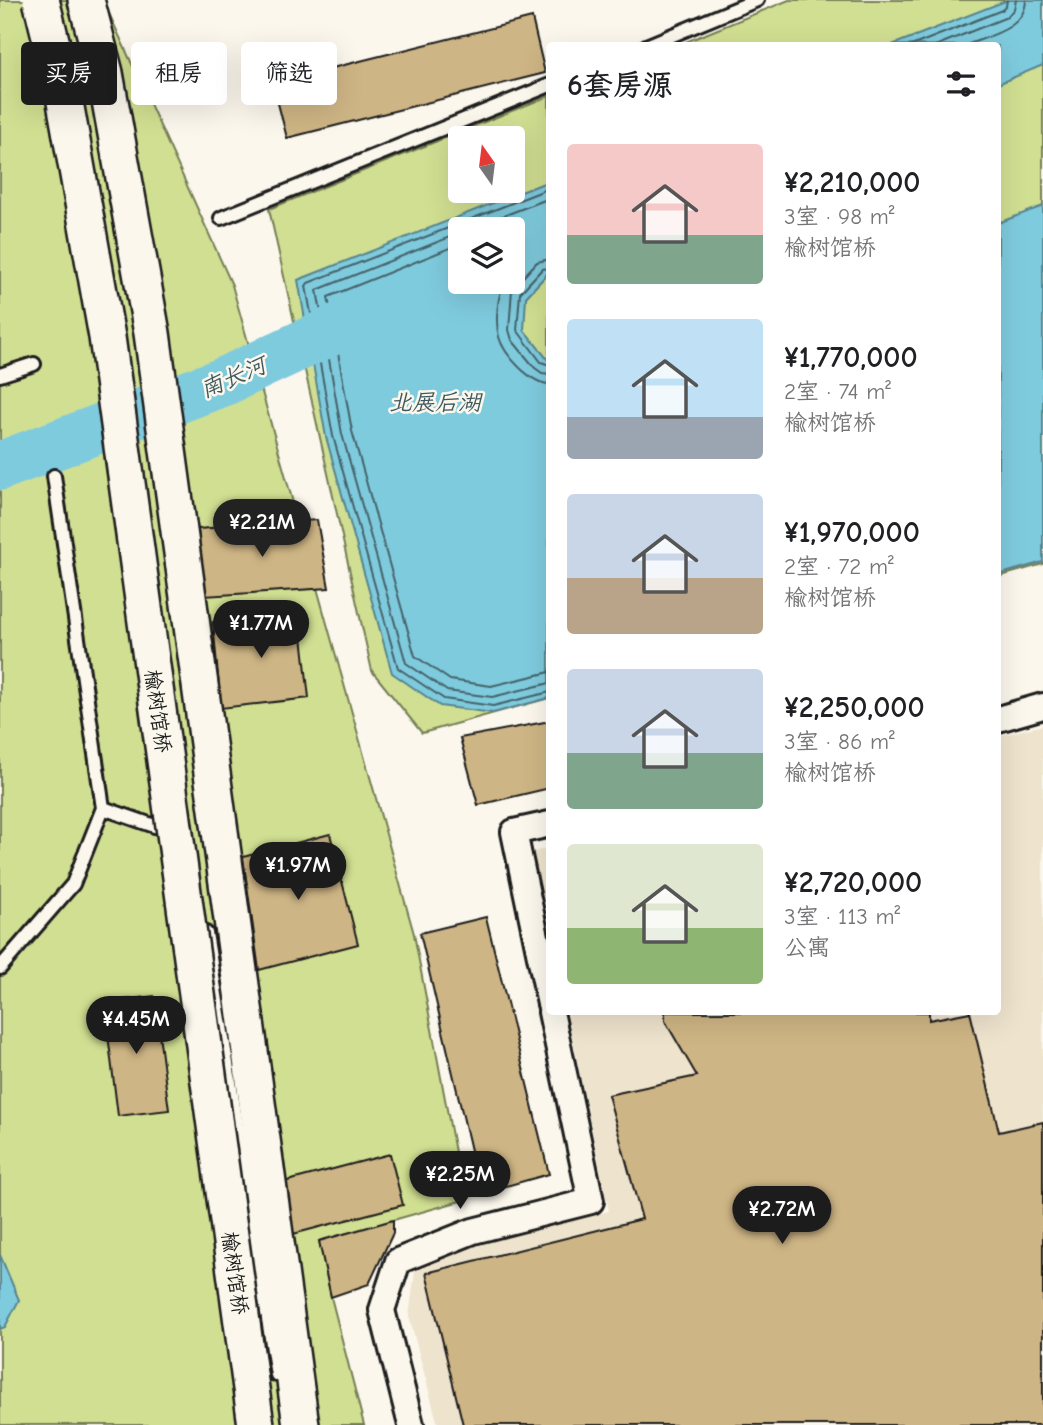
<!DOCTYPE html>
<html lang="zh">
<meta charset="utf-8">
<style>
:root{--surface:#fff;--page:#f2f2f2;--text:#202124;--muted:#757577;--accent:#1c1c1c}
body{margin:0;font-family:"Comic Neue","LXGW WenKai TC",sans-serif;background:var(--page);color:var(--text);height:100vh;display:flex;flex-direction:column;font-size:26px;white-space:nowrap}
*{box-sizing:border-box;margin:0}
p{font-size:23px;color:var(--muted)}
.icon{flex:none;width:38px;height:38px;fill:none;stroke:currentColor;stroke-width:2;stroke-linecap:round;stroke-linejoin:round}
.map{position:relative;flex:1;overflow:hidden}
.sheet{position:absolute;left:546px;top:42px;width:455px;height:973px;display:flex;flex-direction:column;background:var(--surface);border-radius:7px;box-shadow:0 7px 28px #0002}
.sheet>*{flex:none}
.banner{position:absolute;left:21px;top:42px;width:420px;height:63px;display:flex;gap:14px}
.needle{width:46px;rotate:346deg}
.buttons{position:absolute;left:448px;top:126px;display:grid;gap:14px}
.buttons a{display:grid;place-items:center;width:77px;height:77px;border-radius:7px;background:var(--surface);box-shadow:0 7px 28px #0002;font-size:35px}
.price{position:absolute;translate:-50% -60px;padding:0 16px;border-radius:24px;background:var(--accent);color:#fff;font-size:23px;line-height:46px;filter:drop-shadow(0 2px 4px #0008)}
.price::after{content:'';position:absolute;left:50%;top:42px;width:21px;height:16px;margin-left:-10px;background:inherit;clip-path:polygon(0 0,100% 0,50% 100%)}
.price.on{background:#222;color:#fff}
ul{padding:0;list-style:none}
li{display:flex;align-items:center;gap:21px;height:175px;padding:0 21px}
li span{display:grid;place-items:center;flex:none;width:196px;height:140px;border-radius:7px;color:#555}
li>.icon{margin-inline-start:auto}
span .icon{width:84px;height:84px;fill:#fffc;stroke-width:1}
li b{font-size:30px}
h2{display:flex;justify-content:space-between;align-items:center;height:84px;padding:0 21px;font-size:30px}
.pill{padding:0 24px;border-radius:7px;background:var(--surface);box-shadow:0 7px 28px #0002;font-size:24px;line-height:63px}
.pill.on{background:var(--accent);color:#fff}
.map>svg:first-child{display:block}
</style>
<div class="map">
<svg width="1043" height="1425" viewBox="0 0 1043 1425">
<rect width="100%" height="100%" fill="#fbf7ec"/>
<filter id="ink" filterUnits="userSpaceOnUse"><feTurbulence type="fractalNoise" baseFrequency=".0143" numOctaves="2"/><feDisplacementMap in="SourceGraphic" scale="14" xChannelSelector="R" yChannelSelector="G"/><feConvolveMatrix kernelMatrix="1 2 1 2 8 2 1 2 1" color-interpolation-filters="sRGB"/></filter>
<g filter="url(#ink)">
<g fill="#eee3cd">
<path d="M1043 725V1425H438L409 1316 416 1264 486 1242 609 1211 567 1012H998V736Z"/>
<path d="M549 848H550L549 930 533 852Z"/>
</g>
<g fill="#d1df92" stroke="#767e57" stroke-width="2" fill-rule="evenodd">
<path d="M0 0H103L232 285 414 934 464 1200 319 1241 331 1297 364 1425H0Z"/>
<path d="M789 0H1043V564L998 577V46H676Z"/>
<path d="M549 96V698L422 733 372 671 269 209ZM460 138H513V191H460ZM460 229H513V282H460Z"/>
</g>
<g fill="#7fcbde" stroke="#578590" stroke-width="2" fill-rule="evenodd">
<path d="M1008 0H1043V65L998 84V46L892 45Z"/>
<path d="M549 181V272L526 297 524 330 549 361V698L493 713 440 706 392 673 326 437 298 280ZM513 229V282H460V229Z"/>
<path d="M1043 206V562L998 575V223Z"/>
<path d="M0 1255 19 1300 5 1327 0 1329Z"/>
</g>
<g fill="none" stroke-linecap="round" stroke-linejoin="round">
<g stroke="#44626a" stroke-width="2">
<path d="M911 46 1002 10 1006 6 1007 0"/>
<path d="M935 46 1007 17 1014 9 1016 0"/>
<path d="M964 46C987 36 1025 30 1026 0"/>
<path d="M550 188 308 283 306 286 333 436 398 668 444 699 493 706 550 692"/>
<path d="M469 229 550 198"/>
<path d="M460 233 317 290 342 434 406 663 447 691 492 697 550 683"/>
<path d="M460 244 328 297 352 431 415 656 450 680 491 686 550 672"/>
<path d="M550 259 537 262 512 289 509 330 512 340 535 368 542 373 550 374"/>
<path d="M550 268 542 269 520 293 517 330 541 362 550 365"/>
<path d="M505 282C497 295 495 322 499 337 504 355 531 384 550 384"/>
</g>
<path stroke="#7fcbde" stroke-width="49" d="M0 466 223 382 374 311 460 276"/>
</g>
<g fill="#ceb585" stroke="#1c1c1c" stroke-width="2">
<path d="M532 18 545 73 287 138 266 57 317 44 324 70Z"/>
<path d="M317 520 329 588 204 596 198 529Z"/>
<path d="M299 610 309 698 221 708 213 622Z"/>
<path d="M550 721V788L478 805 460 738Z"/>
<path d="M330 834 358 944 259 970 243 857Z"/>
<path d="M486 917 549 1174 481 1193 420 933Z"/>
<path d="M154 996 169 1110 118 1116 104 1002Z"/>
<path d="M665 1012H929V1020L970 1012 999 1132 1043 1122V1425H463L426 1273 642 1219 608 1095 697 1076 665 1021Z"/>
<path d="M390 1154 403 1205 278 1238 265 1187Z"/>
<path d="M393 1220V1233L369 1284 331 1297 319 1241Z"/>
</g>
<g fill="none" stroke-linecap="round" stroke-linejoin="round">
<defs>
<g id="service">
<path d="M646 46 757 0"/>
<path d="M221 218 550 85"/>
<path d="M0 375 34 364"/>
<path d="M103 808 172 832"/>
<path d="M206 933 277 1375"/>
<path d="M0 968 73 884 103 808 54 476"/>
</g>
<g id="minor">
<path d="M998 719 1043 706"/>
<path d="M550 824 514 832 550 1004"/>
<path d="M411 1425 382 1310 398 1261 473 1231 591 1201 551 1012"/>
</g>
<path id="secondary" d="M86 0 105 73 152 333 301 1425"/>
</defs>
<use href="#service" stroke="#1c1c1c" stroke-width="18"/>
<use href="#minor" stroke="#1c1c1c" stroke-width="30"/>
<use href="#secondary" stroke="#1c1c1c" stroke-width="40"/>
<use href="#service" stroke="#fbf7ec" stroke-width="12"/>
<use href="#minor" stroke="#fbf7ec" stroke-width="24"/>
<use href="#secondary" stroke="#fbf7ec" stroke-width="35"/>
<defs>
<path id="secondary-bridge" d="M41 0 62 85 107 337 256 1425"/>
</defs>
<use href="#secondary-bridge" stroke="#1c1c1c" stroke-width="40" stroke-linecap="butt"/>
<use href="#secondary-bridge" stroke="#fbf7ec" stroke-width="35"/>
</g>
</g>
<g text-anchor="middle" stroke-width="5" stroke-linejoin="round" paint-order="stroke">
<g font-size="21" fill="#1c1c1c" stroke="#fbf7ec">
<text transform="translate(158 711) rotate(82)" y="7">榆树馆桥</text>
<text transform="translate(235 1273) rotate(82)" y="7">榆树馆桥</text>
</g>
<g font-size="23" font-style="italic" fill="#3f5960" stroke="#fbf7ec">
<text transform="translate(233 377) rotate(-23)" y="8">南长河</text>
<text x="435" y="410">北展后湖</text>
</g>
</g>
</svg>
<div class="buttons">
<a><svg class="needle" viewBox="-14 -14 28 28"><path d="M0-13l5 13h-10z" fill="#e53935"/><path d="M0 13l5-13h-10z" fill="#757577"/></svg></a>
<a><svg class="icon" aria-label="layers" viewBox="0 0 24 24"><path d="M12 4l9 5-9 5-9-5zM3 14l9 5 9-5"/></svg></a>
</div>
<b class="price on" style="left:262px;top:559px">¥2.21M</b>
<b class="price" style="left:261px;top:660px">¥1.77M</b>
<b class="price" style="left:298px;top:902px">¥1.97M</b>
<b class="price" style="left:136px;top:1056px">¥4.45M</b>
<b class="price" style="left:460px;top:1211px">¥2.25M</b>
<b class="price" style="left:782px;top:1246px">¥2.72M</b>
<div class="banner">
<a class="pill on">买房</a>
<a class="pill">租房</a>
<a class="pill">筛选</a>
</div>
<section class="sheet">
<h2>6套房源<svg class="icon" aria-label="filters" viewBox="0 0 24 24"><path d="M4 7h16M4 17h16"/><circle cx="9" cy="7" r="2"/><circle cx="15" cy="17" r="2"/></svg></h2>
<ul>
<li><span style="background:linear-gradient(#f6c9c9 65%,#7fa58c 0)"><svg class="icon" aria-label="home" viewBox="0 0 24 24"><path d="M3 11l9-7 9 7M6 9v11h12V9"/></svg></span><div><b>¥2,210,000</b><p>3室 · 98 m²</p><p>榆树馆桥</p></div></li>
<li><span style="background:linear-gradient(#bfe0f5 70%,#9aa5b1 0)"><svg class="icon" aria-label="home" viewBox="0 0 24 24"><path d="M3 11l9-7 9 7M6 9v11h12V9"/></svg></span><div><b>¥1,770,000</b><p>2室 · 74 m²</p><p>榆树馆桥</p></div></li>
<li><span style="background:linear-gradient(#c9d6e8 60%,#b9a48a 0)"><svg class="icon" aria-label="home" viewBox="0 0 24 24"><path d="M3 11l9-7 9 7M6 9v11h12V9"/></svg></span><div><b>¥1,970,000</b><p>2室 · 72 m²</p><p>榆树馆桥</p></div></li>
<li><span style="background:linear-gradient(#c9d6e8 60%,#7fa58c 0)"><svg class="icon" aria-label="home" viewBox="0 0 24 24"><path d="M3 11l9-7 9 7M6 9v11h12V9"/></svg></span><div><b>¥2,250,000</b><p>3室 · 86 m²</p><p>榆树馆桥</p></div></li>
<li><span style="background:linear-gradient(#dfe7d0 60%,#8fb573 0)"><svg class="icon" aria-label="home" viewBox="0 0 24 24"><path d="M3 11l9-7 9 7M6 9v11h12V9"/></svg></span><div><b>¥2,720,000</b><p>3室 · 113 m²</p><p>公寓</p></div></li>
</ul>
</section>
</div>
